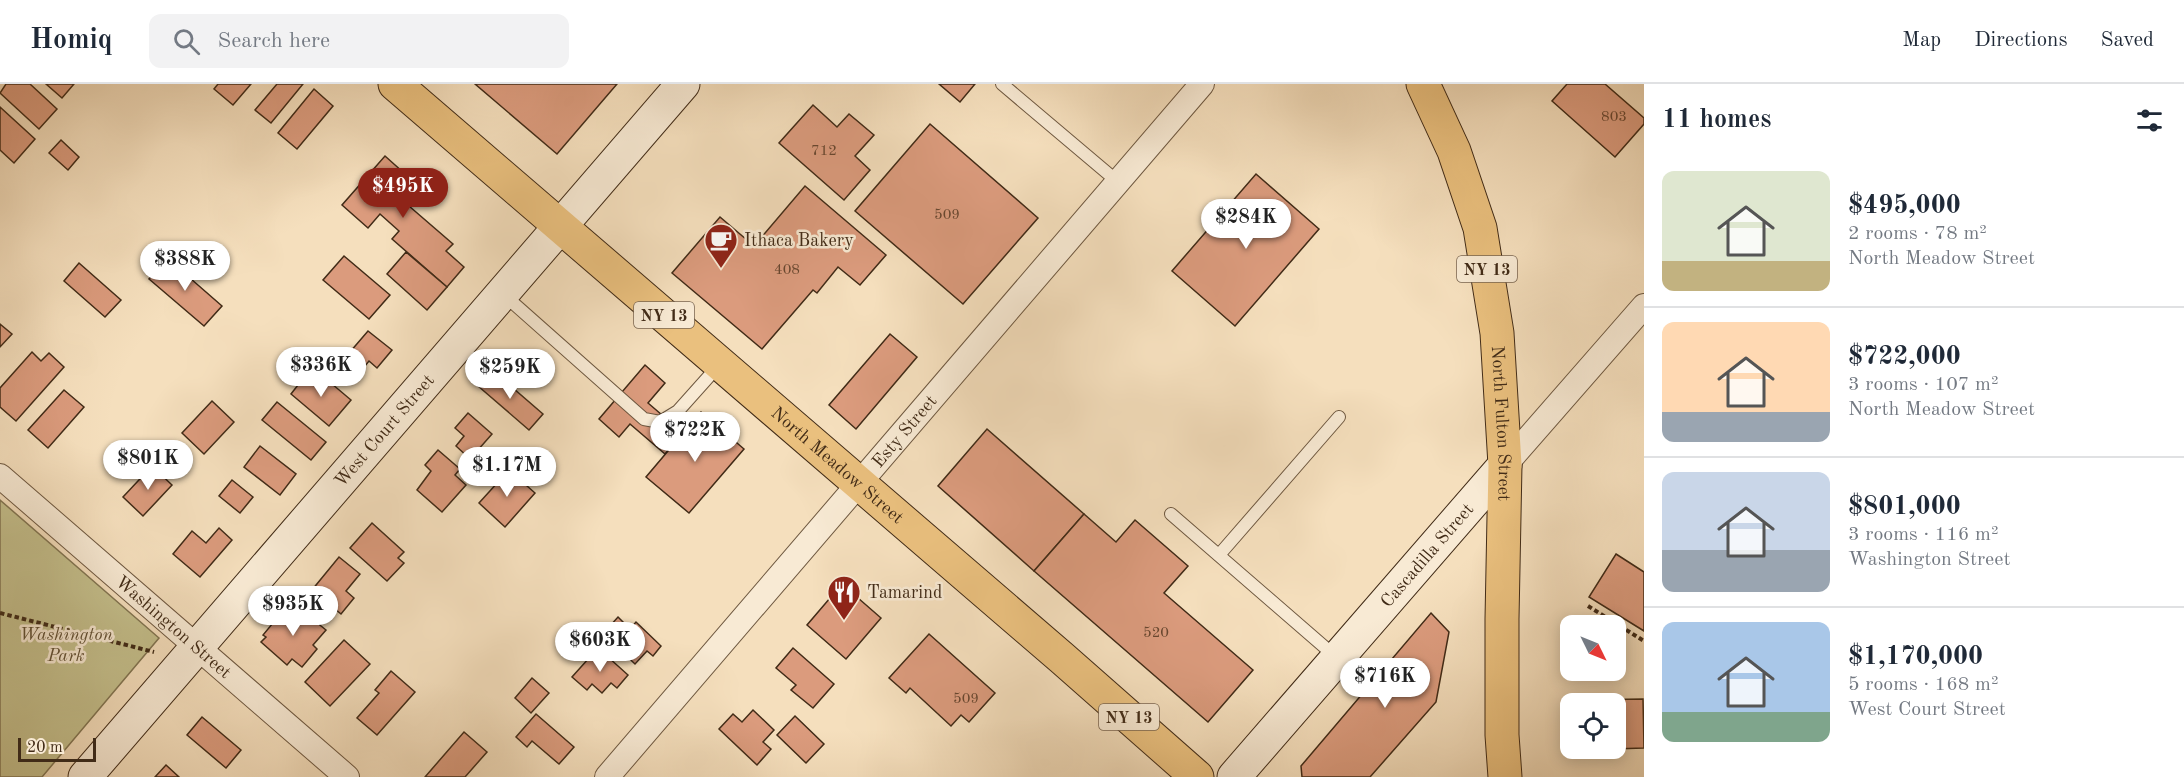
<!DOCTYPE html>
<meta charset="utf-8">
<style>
:root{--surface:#fff;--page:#f2f2f3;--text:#1f2937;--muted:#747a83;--line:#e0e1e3;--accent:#8f2418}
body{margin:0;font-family:"Old Standard TT",serif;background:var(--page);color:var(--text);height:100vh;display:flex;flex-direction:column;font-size:22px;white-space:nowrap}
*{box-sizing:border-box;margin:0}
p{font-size:20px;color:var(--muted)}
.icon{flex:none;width:33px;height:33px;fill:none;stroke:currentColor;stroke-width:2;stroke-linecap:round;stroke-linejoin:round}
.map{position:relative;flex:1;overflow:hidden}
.sheet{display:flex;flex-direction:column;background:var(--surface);width:540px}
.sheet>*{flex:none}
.needle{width:39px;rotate:133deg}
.fabs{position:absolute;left:1560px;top:531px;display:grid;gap:12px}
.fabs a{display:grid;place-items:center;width:66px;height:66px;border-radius:12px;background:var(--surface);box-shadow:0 3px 15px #0003;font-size:30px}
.scale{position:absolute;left:18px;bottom:15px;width:78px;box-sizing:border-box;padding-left:6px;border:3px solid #412b17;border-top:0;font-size:16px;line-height:21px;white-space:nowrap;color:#412b17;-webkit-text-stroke:4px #f8ead4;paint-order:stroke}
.price{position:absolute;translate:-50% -51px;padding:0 14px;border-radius:21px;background:#fff;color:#222;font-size:20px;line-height:39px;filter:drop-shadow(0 2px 3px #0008)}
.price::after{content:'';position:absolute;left:50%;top:36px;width:18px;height:14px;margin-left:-9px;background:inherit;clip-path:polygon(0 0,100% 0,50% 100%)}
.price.current{background:var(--accent);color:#fff}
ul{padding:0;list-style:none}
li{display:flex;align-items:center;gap:18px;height:150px;padding:0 18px}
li+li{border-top:2px solid var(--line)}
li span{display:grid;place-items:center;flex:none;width:168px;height:120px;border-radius:12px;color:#555}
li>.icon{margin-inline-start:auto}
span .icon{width:72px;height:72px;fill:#fffc;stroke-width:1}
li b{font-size:26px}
h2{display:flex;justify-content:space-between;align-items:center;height:72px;padding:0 18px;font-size:26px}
header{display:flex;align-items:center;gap:36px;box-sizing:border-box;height:84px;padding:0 30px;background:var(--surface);border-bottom:2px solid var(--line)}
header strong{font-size:28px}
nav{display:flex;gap:33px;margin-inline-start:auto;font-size:21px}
.search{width:420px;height:54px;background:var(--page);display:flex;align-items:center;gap:15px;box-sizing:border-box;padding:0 21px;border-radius:12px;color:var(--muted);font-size:22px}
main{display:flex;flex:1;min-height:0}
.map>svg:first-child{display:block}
</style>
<header>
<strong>Homiq</strong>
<div class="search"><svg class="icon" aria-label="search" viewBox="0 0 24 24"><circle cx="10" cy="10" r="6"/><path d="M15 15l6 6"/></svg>Search here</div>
<nav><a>Map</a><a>Directions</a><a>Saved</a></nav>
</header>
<main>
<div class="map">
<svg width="1644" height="693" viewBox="0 0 1644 693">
<rect width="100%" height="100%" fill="#f5dfbd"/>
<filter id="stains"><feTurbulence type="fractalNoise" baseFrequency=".00333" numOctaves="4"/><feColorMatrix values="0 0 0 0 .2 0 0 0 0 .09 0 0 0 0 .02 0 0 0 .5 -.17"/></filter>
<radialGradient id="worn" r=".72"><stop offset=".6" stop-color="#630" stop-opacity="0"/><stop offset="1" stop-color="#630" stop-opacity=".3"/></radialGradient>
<path fill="#c4bf8c" stroke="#827552" stroke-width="1.5" d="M0 416 159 554 42 693H0Z"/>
<g fill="#db9b7d" stroke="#412b17" stroke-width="1.5">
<path d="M6 0H30L57 25 39 45 0 9Z"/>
<path d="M46 0H74L62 14Z"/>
<path d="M218 0H251L233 21 214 5Z"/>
<path d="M277 0H303L271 39 255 26Z"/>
<path d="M475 0H617L557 70Z"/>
<path d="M939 0H975L960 18Z"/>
<path d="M1567 0H1605L1644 34V40L1615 73 1552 17Z"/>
<path d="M314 5 333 22 297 65 278 49Z"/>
<path d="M813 21 837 43 849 30 874 51 855 72 870 86 844 116 779 59Z"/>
<path d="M0 23 35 55 14 79 0 66Z"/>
<path d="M930 40 1038 134 963 220 855 127Z"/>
<path d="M61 56 79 73 68 86 49 69Z"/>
<path d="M385 72 423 106 409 122 453 160 446 167 464 183 447 203 392 155 399 147 380 130 368 144 342 121Z"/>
<path d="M1256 90 1319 145 1235 242 1172 187Z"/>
<path d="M805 102 886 171 860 201 838 183 817 209 813 206 762 265 672 189 720 133 754 162Z"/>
<path d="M406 168 447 203 427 226 387 190Z"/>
<path d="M344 172 390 211 369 235 323 196Z"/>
<path d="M167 174 222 222 204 242 149 195Z"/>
<path d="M79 179 121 216 105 233 64 197Z"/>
<path d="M0 240 12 250 0 263Z"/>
<path d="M368 247 392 266 377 284 369 277 360 288 344 275Z"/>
<path d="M890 250 917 273 856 345 829 321Z"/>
<path d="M32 268 41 277 49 269 64 283 16 337 0 323V304Z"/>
<path d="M645 281 665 299 648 319 683 349 665 370 630 340 619 353 599 335Z"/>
<path d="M492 286 543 330 529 346 478 302Z"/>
<path d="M319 289 351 316 329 342 291 310 305 292 312 298Z"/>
<path d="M64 306 84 323 48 364 28 346Z"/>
<path d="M212 317 234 338 204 370 182 349Z"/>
<path d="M277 318 326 358 311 376 262 336Z"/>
<path d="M701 328 744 365 689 429 646 393Z"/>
<path d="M468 329 492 350 470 375 456 362 464 352 455 344Z"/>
<path d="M987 345 1084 430 1034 487 938 402Z"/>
<path d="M260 362 296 390 280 411 244 383Z"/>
<path d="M438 366 460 385 455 391 466 401 442 428 417 406 431 387 425 381Z"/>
<path d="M152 382 172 401 143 432 123 413Z"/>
<path d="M509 386 535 409 505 443 479 419Z"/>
<path d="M232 396 253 413 240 429 219 412Z"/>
<path d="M1084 430 1116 458 1135 436 1188 482 1164 509 1253 586 1208 638 1034 487Z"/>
<path d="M372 439 404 468 398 474 404 479 387 497 350 464Z"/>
<path d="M219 444 232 456 200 493 173 470 192 447 206 459Z"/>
<path d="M1616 470 1644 488V547L1589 513Z"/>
<path d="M339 473 360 490 346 507 354 514 341 530 312 506Z"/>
<path d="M842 500 881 534 846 575 807 541Z"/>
<path d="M287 522 301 534 305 529 326 546 313 561 317 565 302 583 292 575 287 581 261 558 266 553 263 551Z"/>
<path d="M1431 529 1449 548 1436 618 1370 693H1302L1301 682Z"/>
<path d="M618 533 630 545 636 538 661 562 653 572 647 567 635 580 615 561 613 563 601 552Z"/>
<path d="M929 550 995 609 969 638 961 631 951 642 910 604 906 609 889 594Z"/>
<path d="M344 556 370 580 330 622 305 598Z"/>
<path d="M598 564 628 591 617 604 611 599 602 609 592 600 587 606 572 593Z"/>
<path d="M793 564 834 600 813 624 791 606 796 601 776 584Z"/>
<path d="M391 587 415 608 377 651 357 634 379 609 375 606Z"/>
<path d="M532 594 549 609 531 629 515 614Z"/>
<path d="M1643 615 1644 664 1581 666V664H1616V620H1581L1582 616Z"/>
<path d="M753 626 774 646 763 658 771 665 757 681 719 645 733 630 742 638Z"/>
<path d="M536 630 574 663 559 680 532 657 527 663 516 653Z"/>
<path d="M795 632 824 660 806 679 777 651Z"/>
<path d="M202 633 241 666 226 684 187 651Z"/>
<path d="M464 648 487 668 465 693H425Z"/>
<path d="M166 681 179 693H155Z"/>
</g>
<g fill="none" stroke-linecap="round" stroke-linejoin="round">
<defs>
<g id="lane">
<path d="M1002 0 1118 98"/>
<path d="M503 210 644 335 660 338 678 327 720 280"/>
<path d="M1171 430 1336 573"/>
<path d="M1219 471 1339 333"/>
</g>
<g id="street">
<path d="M1505 381 1644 222"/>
<path id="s1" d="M0 392 347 693"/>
<path id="s2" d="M607 693 1202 0"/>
</g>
<g id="secondary">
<path id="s3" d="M85 693 683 0"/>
<path id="s4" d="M1234 693 1505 381"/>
</g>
<g id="highway">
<path id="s5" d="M395 0 1062 574 1197 693"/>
<path id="s6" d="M1423 0 1454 67 1480 144 1497 249 1505 381 1502 535V651L1505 693"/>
</g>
</defs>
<use href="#lane" stroke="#6e5840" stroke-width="14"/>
<use href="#street" stroke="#6e5840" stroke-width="26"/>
<use href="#secondary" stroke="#412b17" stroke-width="35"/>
<use href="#highway" stroke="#412b17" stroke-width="35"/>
<g stroke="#412b17" stroke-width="4" stroke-dasharray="4.5 3" stroke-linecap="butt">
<path d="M1588 522 1644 557"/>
<path d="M0 529 154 568"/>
</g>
<use href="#lane" stroke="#f8ead4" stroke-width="12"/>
<use href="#street" stroke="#f8ead4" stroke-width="24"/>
<use href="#secondary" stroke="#f8ead4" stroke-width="33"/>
<use href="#highway" stroke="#eac07e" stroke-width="33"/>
</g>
<defs>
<symbol id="cafe-pin" viewBox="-11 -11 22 30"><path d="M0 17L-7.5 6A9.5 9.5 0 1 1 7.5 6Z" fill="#8f2418" stroke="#f8ead4"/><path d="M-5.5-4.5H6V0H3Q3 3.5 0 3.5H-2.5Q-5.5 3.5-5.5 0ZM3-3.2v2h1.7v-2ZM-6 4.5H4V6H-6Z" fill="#fff"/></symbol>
<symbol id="restaurant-pin" viewBox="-11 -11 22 30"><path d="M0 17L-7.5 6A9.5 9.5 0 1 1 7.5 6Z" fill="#8f2418" stroke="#f8ead4"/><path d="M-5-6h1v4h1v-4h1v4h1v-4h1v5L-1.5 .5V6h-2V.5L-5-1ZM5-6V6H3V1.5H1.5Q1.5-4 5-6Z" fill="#fff"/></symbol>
</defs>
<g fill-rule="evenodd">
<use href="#cafe-pin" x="702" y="137" width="38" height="52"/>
<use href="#restaurant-pin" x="825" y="489" width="38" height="52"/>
</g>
<g text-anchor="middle" stroke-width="5" stroke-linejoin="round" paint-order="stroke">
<g font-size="15" fill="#684730">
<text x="1614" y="37">803</text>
<text x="824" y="71">712</text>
<text x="947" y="135">509</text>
<text x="787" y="190">408</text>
<text x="1156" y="553">520</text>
<text x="966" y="619">509</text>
</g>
<g fill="#f8ead4" stroke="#786450" stroke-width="1.5">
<rect x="1457" y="172" width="60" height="26" rx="4.5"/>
<rect x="634" y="218" width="60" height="26" rx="4.5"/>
<rect x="1099" y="620" width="60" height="26" rx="4.5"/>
</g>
<g font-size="16" font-weight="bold" fill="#412b17">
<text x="1487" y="191">NY 13</text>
<text x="664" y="237">NY 13</text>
<text x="1129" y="639">NY 13</text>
</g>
<g font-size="18" fill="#412b17" stroke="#f8ead4" text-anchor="start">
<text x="744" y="162">Ithaca Bakery</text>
<text x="867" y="514">Tamarind</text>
</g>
<g font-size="18" fill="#412b17" stroke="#f8ead4">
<text dy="6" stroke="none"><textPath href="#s6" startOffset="352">North Fulton Street</textPath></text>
<text dy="6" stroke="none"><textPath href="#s3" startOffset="458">West Court Street</textPath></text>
<text dy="6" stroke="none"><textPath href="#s2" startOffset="456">Esty Street</textPath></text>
<text dy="6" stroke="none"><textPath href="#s5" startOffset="584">North Meadow Street</textPath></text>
<text dy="6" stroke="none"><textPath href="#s4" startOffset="294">Cascadilla Street</textPath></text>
<text dy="6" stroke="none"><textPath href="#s1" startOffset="230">Washington Street</textPath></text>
</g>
<g font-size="18" font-style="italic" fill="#625034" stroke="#f8ead4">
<text x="66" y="556">Washington<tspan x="66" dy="21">Park</tspan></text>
</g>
</g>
<rect width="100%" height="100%" filter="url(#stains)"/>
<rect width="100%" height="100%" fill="url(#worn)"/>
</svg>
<div class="fabs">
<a><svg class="needle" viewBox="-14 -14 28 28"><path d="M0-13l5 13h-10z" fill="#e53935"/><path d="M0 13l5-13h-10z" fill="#747a83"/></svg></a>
<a><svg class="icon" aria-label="locate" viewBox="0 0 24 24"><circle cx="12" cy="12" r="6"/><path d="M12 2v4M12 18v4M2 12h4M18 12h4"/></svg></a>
</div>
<div class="scale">20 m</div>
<b class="price current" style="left:403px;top:135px">$495K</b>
<b class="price" style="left:1246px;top:166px">$284K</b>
<b class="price" style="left:185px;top:208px">$388K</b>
<b class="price" style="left:321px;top:314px">$336K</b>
<b class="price" style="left:510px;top:316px">$259K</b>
<b class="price" style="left:695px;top:379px">$722K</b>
<b class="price" style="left:148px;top:407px">$801K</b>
<b class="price" style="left:507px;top:414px">$1.17M</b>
<b class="price" style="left:293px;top:553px">$935K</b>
<b class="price" style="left:600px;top:589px">$603K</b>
<b class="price" style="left:1385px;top:625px">$716K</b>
</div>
<section class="sheet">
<h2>11 homes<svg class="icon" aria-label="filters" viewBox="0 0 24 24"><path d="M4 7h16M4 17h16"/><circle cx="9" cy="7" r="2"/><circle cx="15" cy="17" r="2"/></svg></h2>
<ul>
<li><span style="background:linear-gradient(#dfe7d0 75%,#c2b280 0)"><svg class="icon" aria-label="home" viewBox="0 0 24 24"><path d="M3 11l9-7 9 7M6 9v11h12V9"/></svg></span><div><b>$495,000</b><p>2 rooms · 78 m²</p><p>North Meadow Street</p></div></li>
<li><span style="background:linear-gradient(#ffd9b3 75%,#9aa5b1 0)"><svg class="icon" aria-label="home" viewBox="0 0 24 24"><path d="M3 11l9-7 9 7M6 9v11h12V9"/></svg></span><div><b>$722,000</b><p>3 rooms · 107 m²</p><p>North Meadow Street</p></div></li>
<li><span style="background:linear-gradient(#c9d6e8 65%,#9aa5b1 0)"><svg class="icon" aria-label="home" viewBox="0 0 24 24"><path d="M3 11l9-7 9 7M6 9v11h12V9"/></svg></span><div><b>$801,000</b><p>3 rooms · 116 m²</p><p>Washington Street</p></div></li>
<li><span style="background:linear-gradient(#a9c7e8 75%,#7fa58c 0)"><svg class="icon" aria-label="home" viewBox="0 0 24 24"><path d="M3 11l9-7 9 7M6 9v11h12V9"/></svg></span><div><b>$1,170,000</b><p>5 rooms · 168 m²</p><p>West Court Street</p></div></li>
</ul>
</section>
</main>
